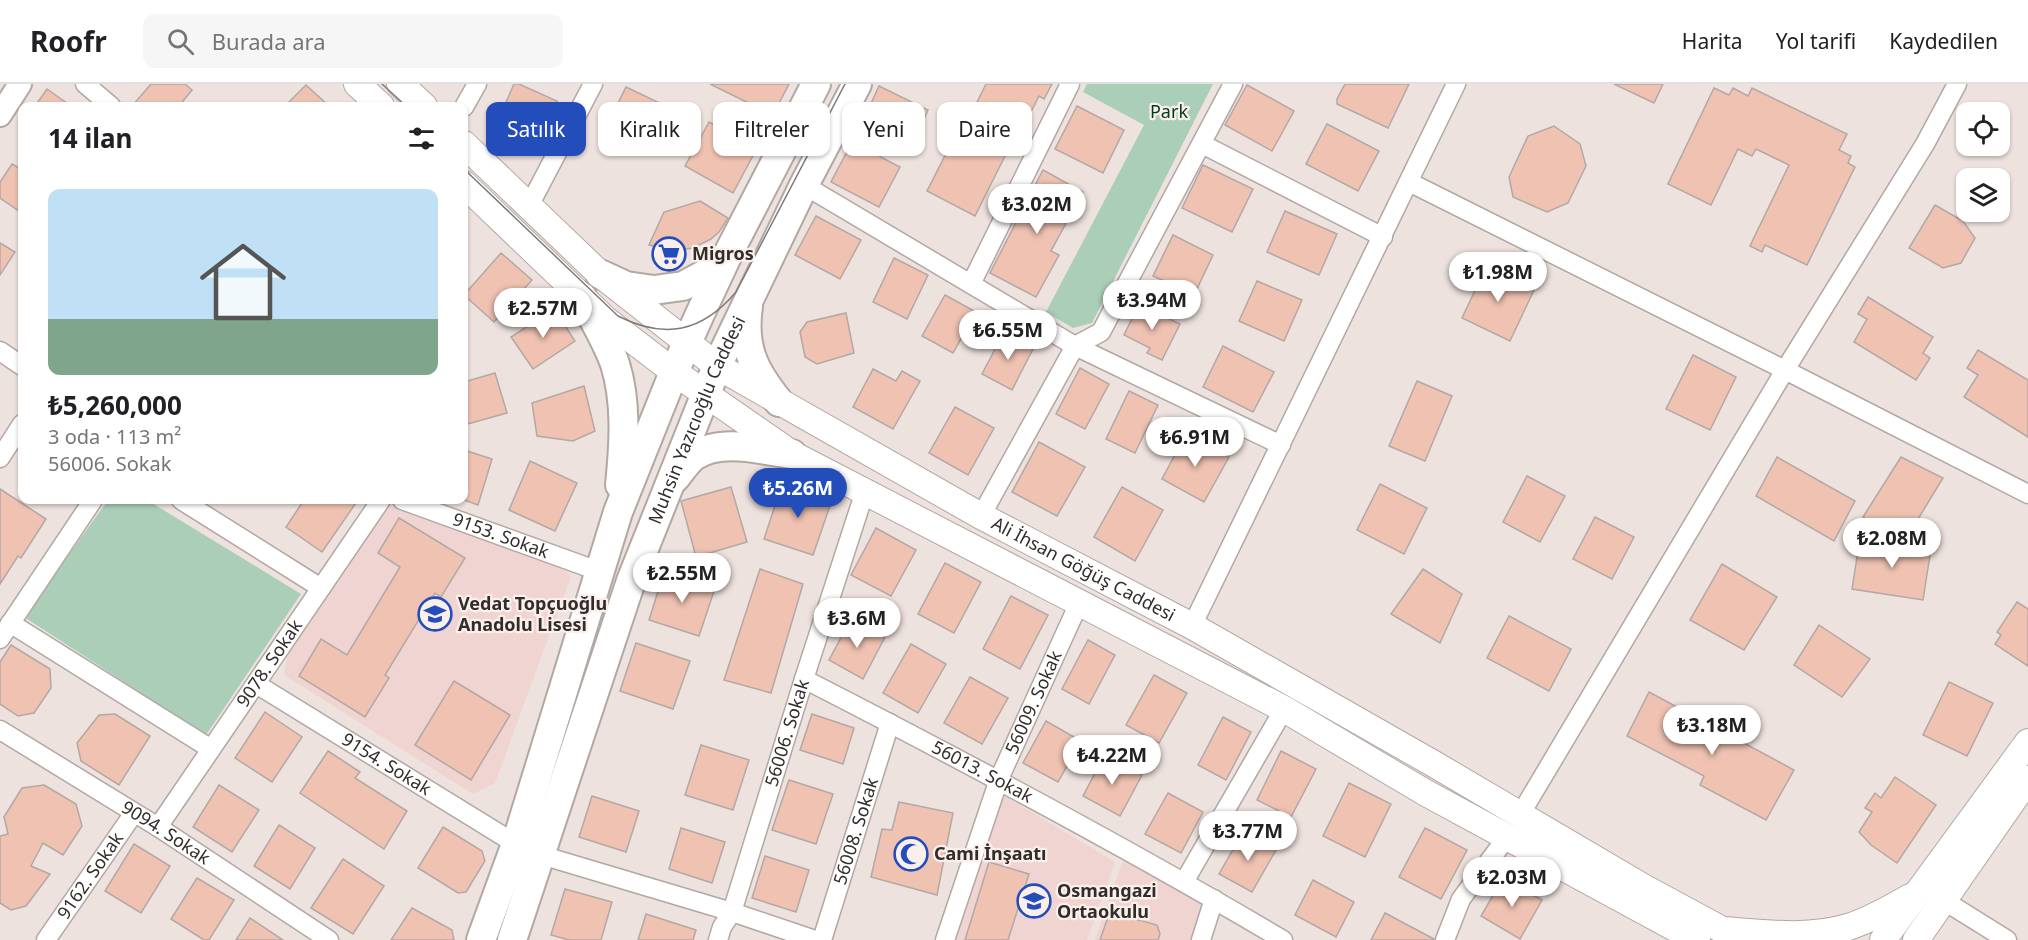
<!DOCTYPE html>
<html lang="tr">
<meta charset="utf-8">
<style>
:root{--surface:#fff;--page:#f6f6f6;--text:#202124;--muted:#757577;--line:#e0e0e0;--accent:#244dbc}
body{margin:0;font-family:"Noto Sans",sans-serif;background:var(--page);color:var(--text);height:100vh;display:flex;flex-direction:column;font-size:22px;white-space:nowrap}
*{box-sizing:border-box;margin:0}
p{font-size:20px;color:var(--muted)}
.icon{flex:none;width:33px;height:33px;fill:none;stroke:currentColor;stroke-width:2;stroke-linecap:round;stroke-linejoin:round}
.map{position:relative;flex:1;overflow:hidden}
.sheet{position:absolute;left:18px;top:18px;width:450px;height:402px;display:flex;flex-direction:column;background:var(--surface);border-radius:12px;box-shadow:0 2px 4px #0004}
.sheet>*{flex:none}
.guide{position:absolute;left:486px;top:18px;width:570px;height:54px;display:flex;gap:12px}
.buttons{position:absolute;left:1956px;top:18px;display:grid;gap:12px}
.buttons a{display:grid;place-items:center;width:54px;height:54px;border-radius:12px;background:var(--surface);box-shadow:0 2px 4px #0004;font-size:30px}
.price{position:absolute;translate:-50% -51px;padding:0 14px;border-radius:21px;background:#fff;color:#222;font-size:20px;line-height:39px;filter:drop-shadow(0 2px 3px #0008)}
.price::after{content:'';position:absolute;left:50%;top:36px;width:18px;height:14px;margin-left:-9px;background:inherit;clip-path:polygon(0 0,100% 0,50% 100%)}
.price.on{background:var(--accent);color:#fff}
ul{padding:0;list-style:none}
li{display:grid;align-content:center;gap:12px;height:318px;padding:0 30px}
li span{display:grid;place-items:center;height:186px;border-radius:12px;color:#555}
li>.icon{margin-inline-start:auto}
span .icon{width:108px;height:108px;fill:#fffc;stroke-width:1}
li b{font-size:26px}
h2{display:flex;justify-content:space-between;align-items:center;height:72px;padding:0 30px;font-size:26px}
.pill{padding:0 21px;border-radius:12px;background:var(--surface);box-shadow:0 2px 4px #0004;font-size:21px;line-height:54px}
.pill.on{background:var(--accent);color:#fff}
header{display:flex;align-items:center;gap:36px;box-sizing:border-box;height:84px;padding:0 30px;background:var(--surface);border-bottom:2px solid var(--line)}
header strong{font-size:28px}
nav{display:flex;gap:33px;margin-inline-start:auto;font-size:21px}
.search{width:420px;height:54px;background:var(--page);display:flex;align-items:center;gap:15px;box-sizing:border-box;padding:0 21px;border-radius:12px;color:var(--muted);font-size:22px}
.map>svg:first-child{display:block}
</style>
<header>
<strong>Roofr</strong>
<div class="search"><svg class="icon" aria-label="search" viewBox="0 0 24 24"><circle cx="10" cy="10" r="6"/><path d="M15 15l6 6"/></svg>Burada ara</div>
<nav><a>Harita</a><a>Yol tarifi</a><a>Kaydedilen</a></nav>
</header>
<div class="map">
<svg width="2028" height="856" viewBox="0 0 2028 856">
<rect width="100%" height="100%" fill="#eee2de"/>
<g fill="#efd4d1">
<path d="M394 423 408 426 561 482 571 492 495 699 473 710 284 591 288 568 380 430Z"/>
<path d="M1003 711 1115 778 1087 856H954Z"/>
<path d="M1123 777 1203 819 1191 856H1095Z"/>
</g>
<g fill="#abceb9">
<path d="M1087 0H1213L1092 239 1073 244 1046 228 1144 41 1083 8Z"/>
<path d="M108 416H147L301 510 206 651 24 533Z"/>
</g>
<g fill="#efc2b2" stroke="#b3a8a5" stroke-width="1.5">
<path d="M151 0H185L192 6 179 22H132Z"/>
<path d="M514 0H519L557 17 536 62 495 43Z"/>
<path d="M710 0H789L773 31Z"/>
<path d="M986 0H1052L1044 15 1039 12 1012 66 1009 64 975 132 927 107 953 56 957 59Z"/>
<path d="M1345 0H1409L1388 44 1337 20V15Z"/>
<path d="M1614 0H1663L1654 19Z"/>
<path d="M306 1 329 22H285Z"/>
<path d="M1247 1 1294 27 1272 67 1225 41Z"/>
<path d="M879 2 928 26 911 61 863 37Z"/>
<path d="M626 3 668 23 647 66 605 46Z"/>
<path d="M1714 4 1729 11 1733 4 1748 12 1752 4 1847 50 1839 66 1851 72 1848 79 1855 83 1807 181 1765 161 1762 168 1750 162 1789 81 1756 65 1752 72 1738 65 1711 121 1668 100Z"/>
<path d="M47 5 71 22H35Z"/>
<path d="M1077 22 1124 46 1103 89 1055 65Z"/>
<path d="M709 38 757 64 733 109 685 82Z"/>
<path d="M1327 40 1379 67 1358 107 1306 80Z"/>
<path d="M1554 42 1580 60 1586 82 1568 119 1547 128 1513 113 1509 93 1528 52Z"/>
<path d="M852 58 900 83 879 123 831 98Z"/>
<path d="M12 80 22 86V129L0 114V98Z"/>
<path d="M1203 81 1253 105 1232 148 1182 124Z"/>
<path d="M1043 86 1083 108 1051 167 1059 171 1036 213 990 189Z"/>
<path d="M700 117 728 134 719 148 711 155 693 164 673 167 649 161 664 128Z"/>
<path d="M1935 121 1963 137 1975 154 1961 179 1943 184 1909 164Z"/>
<path d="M1285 127 1337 150 1319 191 1267 168Z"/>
<path d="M816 132 861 156 840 195 795 171Z"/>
<path d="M1173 151 1213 171 1194 211 1153 192Z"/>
<path d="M0 159 15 168 0 191Z"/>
<path d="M501 169 532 196 494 238 464 211Z"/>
<path d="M894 174 928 191 907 235 873 218Z"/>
<path d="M1487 181 1535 204 1510 257 1462 234Z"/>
<path d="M1257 197 1302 216 1284 257 1239 237Z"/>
<path d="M945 211 976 228 953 269 922 252Z"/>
<path d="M1868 213 1933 253 1923 269 1930 274 1916 296 1854 258 1867 235 1858 230Z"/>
<path d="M1139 220 1180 240 1162 276 1147 269 1150 264 1124 251Z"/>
<path d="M554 225 575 257 533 285 511 253Z"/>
<path d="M846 229 854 269 817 280 805 273 800 248 807 238Z"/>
<path d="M1004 248 1034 263 1012 306 982 290Z"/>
<path d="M1223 262 1274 288 1253 328 1203 303Z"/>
<path d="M1978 266 2028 296V353L1964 313 1978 291 1967 284Z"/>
<path d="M1693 271 1736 293 1710 346 1666 325Z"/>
<path d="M1080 284 1109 300 1085 345 1056 330Z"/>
<path d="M873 285 896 297 902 287 920 297 893 345 853 323Z"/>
<path d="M495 289 507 329 464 341V298Z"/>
<path d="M1417 297 1452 312 1425 377 1389 362Z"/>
<path d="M584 302 595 347 573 357 537 352 532 319Z"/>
<path d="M1129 307 1158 321 1135 369 1106 355Z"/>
<path d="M955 323 994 344 968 391 929 369Z"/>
<path d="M1186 350 1229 373 1204 418 1162 395Z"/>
<path d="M1039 358 1085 383 1057 432 1012 408Z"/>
<path d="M464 366 492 375 478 421 464 416Z"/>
<path d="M1777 373 1855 417 1834 457 1756 412Z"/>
<path d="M1901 373 1943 394 1904 458 1863 433Z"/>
<path d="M530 377 577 399 555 447 509 426Z"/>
<path d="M1527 392 1565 412 1540 458 1503 438Z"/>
<path d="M782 400 832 416 813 471 764 455Z"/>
<path d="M1380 400 1427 424 1404 470 1357 446Z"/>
<path d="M731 403 747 458 696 473 681 417Z"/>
<path d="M1122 403 1163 426 1135 477 1094 453Z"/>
<path d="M0 405 46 435 21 474 18 472 0 500Z"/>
<path d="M304 416H358L322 468 286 443Z"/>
<path d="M1595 433 1634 453 1612 495 1573 475Z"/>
<path d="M399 434 465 474 441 513 435 509 385 591 389 594 365 633 299 592 321 555 347 571 400 483 378 469Z"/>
<path d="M876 444 916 466 891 512 851 491Z"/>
<path d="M1860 454 1931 465 1923 516 1852 505Z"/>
<path d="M945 479 981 498 954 549 918 530Z"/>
<path d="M1722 480 1777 513 1744 566 1690 536Z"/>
<path d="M760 485 803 500 771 609 724 596Z"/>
<path d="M1423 485 1462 510 1440 559 1391 530Z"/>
<path d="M664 488 715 504 699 552 649 536Z"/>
<path d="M1011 512 1048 531 1020 585 983 565Z"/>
<path d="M2017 518 2028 525V582L1995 560 2001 551 1997 548Z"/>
<path d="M1509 532 1571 565 1549 607 1487 574Z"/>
<path d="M851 535 885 553 863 595 829 576Z"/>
<path d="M1819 541 1870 575 1842 613 1794 581Z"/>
<path d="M1088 556 1115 571 1089 620 1062 605Z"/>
<path d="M636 559 690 577 673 625 620 607Z"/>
<path d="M911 560 946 580 918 629 883 609Z"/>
<path d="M11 561 50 585 51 604 34 629 18 632 0 620V578Z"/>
<path d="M1154 591 1187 609 1159 659 1126 641Z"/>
<path d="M970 593 1008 614 982 660 944 639Z"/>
<path d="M454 597 510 631 471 696 415 661Z"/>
<path d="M1949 598 1993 619 1967 672 1923 651Z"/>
<path d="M1649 608 1794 686 1766 736 1700 701 1704 692 1627 652Z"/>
<path d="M265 628 302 653 272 698 235 674Z"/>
<path d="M115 630 150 652 119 701 81 677 77 659 99 631Z"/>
<path d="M812 630 854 644 843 680 800 666Z"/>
<path d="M1223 633 1251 648 1226 696 1198 681Z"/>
<path d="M1046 637 1081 657 1058 698 1023 679Z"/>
<path d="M701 661 749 676 733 726 685 711Z"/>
<path d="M328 667 360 688 355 694 407 727 384 765 300 709Z"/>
<path d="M1281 667 1316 685 1291 733 1257 716Z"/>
<path d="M1104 672 1142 691 1120 732 1083 712Z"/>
<path d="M1895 693 1936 721 1897 779 1871 761 1859 748 1872 728 1865 724 1875 709 1881 714Z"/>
<path d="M789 696 833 710 816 760 772 746Z"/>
<path d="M1349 699 1391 720 1365 773 1323 752Z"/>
<path d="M44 701 76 720 82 742 63 771 43 759 31 782 50 790 26 822 11 826 0 819V752L8 750 4 733 22 704Z"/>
<path d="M219 701 259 726 232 768 193 743Z"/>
<path d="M1168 709 1203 728 1181 769 1145 750Z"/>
<path d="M592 712 639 727 626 768 579 753Z"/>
<path d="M899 718 953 729 937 811 871 793 882 745 892 746Z"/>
<path d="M279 741 315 764 290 805 254 782Z"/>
<path d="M443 743 482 767 485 777 466 808 458 809 418 784Z"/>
<path d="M681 744 725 758 712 799 669 785Z"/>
<path d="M1425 744 1467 766 1441 815 1399 793Z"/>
<path d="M1243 748 1276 766 1252 808 1219 790Z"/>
<path d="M134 760 170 782 141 829 105 807Z"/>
<path d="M765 772 809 786 796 828 752 814Z"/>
<path d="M343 775 384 802 353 850 311 824Z"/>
<path d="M989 778 1029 790 1008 856H965Z"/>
<path d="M197 794 234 816 209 856H204L171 835Z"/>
<path d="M1503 794 1542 816 1520 855 1481 832Z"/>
<path d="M1313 796 1354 818 1336 853 1295 831Z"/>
<path d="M565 805 612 818 601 856H569L551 851Z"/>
<path d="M412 824 452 846 454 856H391Z"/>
<path d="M1385 829 1434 855V856H1371Z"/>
<path d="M646 830 696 846 693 856H638Z"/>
<path d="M1117 830 1157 841 1160 850 1158 856H1100L1108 833Z"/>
<path d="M250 834 283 856H236Z"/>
</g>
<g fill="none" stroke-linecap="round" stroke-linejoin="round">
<defs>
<g id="minor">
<path d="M85 0 111 22"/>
<path d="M464 23 477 0"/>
<path d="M1202 60 1383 153"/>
<path d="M1409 98 1785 286 2028 410"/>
<path d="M804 101 1075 262 1281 361"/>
<path d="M529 122 593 0"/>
<path d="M971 200 1070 0"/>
<path d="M0 267 22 282"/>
<path d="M0 374 22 340"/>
<path d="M181 416 321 504"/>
<path id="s1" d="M402 416 601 488"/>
<path d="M981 432 1075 262 1101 248 1233 0"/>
<path d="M10 539 211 665"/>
<path d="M1192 542 1456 0"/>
<path d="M0 555 93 416"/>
<path id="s2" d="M804 595C966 678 1126 763 1283 856"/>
<path id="s3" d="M256 600 516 760"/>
<path id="s4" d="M0 646 158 743 329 856"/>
<path d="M1520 731 1785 286 1925 60 1957 0"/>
<path id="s5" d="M158 743 381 416"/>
<path d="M541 771 732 828 815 856"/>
<path d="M1184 798 1284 625"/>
<path d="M1943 816 2007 856"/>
<path id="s6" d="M46 856 134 729"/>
<path id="s7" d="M718 856 722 843 732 828 804 595 865 407"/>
<path id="s8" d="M822 856 890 639"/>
<path id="s9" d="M945 856 999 695 1079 519"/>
<path d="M1201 856 1214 815"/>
<path d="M1445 856 1461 815 1507 753"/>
</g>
<path id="tertiary" d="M0 31 20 0"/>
<g id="secondary">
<path d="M357 0 381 22"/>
<path d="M400 0 424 22"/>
<path id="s10" d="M464 60 600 190 717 282 981 432 1192 542 1434 680 1643 803 1741 856"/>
<path d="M464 100 605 235 674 288 792 370 1284 625 1426 709 1697 856"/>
<path d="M1724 846C1765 849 1808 855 1848 843 1870 836 1891 824 1910 813"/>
<path d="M1883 856 2028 658"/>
<path d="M1916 856 2028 695"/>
</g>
<g id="primary">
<path d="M600 190 626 202 654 206 683 202 709 188 726 172"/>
<path d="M582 213C593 235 607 257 615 280 627 318 624 362 620 401"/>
<path d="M748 222C742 264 754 287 779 318"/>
<path d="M675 394C681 387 687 377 694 372 722 354 761 366 792 370"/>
<path d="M481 856 516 760 618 428 674 288 700 230 729 168 816 0"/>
<path id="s11" d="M512 856 631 497 717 282 804 101 857 0"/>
</g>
</defs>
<use href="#minor" stroke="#b2a7a3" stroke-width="21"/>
<use href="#tertiary" stroke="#b2a7a3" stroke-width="26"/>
<use href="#secondary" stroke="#b2a7a3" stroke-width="28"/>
<use href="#primary" stroke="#b2a7a3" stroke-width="32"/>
<use href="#minor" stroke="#fff" stroke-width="18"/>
<use href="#tertiary" stroke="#fff" stroke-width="22"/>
<use href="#secondary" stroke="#fff" stroke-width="26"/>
<use href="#primary" stroke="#fff" stroke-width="28"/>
<g stroke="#817977" stroke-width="1.5">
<path d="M382 0 406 22"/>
<path d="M464 85 618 232C665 256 702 248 736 208L845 0"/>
</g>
</g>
<defs>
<symbol id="supermarket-ring" viewBox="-11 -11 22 22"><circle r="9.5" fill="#fbefeb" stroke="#244dbc" stroke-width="1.5"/><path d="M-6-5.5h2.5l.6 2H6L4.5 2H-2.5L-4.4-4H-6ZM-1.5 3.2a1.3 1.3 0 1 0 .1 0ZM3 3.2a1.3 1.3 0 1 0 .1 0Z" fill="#244dbc"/></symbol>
<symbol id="school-ring" viewBox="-11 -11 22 22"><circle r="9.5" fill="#fbefeb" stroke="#244dbc" stroke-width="1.5"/><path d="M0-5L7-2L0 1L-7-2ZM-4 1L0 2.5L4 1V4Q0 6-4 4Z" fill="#244dbc"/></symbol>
<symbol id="mosque-ring" viewBox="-11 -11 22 22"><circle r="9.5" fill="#fbefeb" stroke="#244dbc" stroke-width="1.5"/><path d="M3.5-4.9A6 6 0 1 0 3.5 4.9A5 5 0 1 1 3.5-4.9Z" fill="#244dbc"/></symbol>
</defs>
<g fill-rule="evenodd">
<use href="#supermarket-ring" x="650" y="151" width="38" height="38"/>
<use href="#school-ring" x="416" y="511" width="38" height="38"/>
<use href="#mosque-ring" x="892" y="751" width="38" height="38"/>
<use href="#school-ring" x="1015" y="798" width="38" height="38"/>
</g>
<g text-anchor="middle" stroke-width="4.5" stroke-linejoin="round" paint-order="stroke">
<g font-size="18" fill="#003820" stroke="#fbefeb">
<text x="1169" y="34">Park</text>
</g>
<g font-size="18" font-weight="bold" fill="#312d2b" stroke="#fbefeb" text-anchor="start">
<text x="692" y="176">Migros</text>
<text x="458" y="526">Vedat Topçuoğlu<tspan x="458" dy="21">Anadolu Lisesi</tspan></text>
<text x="934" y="776">Cami İnşaatı</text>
<text x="1057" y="813">Osmangazi<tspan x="1057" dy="21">Ortaokulu</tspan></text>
</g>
<g font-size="18" fill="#312d2b" stroke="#fbefeb">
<text dy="6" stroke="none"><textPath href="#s11" startOffset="552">Muhsin Yazıcıoğlu Caddesi</textPath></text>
<text dy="6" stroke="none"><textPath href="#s1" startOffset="105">9153. Sokak</textPath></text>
<text dy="6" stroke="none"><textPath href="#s10" startOffset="756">Ali İhsan Göğüş Caddesi</textPath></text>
<text dy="6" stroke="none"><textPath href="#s5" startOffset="198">9078. Sokak</textPath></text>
<text dy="6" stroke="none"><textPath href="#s9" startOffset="254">56009. Sokak</textPath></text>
<text dy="6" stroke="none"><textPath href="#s7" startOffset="219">56006. Sokak</textPath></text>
<text dy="6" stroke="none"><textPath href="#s3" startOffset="153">9154. Sokak</textPath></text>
<text dy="6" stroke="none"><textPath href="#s2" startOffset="201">56013. Sokak</textPath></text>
<text dy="6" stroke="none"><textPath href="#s8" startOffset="114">56008. Sokak</textPath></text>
<text dy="6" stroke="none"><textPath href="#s4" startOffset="195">9094. Sokak</textPath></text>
<text dy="6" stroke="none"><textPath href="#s6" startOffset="78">9162. Sokak</textPath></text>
</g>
</g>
</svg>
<div class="buttons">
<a><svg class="icon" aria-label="locate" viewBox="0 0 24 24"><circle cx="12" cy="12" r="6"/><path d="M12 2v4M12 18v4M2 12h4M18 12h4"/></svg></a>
<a><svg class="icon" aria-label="layers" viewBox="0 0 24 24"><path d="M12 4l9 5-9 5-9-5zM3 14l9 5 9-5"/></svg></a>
</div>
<b class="price" style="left:1037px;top:151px">₺3.02M</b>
<b class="price" style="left:1498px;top:219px">₺1.98M</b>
<b class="price" style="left:1152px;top:247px">₺3.94M</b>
<b class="price" style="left:543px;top:255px">₺2.57M</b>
<b class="price" style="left:1008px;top:277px">₺6.55M</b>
<b class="price" style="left:1195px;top:384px">₺6.91M</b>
<b class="price on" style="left:798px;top:435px">₺5.26M</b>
<b class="price" style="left:1892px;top:485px">₺2.08M</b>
<b class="price" style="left:682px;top:520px">₺2.55M</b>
<b class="price" style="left:857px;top:565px">₺3.6M</b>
<b class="price" style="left:1712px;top:672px">₺3.18M</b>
<b class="price" style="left:1112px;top:702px">₺4.22M</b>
<b class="price" style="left:1248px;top:778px">₺3.77M</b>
<b class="price" style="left:1512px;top:824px">₺2.03M</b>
<div class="guide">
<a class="pill on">Satılık</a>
<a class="pill">Kiralık</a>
<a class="pill">Filtreler</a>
<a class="pill">Yeni</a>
<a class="pill">Daire</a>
</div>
<section class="sheet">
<h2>14 ilan<svg class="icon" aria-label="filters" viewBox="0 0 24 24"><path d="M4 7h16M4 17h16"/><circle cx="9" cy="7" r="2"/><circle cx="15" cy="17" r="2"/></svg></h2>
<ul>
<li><span style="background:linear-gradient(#bfe0f5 70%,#7fa58c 0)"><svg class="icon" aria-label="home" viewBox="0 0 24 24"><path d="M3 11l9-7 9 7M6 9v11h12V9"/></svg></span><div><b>₺5,260,000</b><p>3 oda · 113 m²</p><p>56006. Sokak</p></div></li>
</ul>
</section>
</div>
